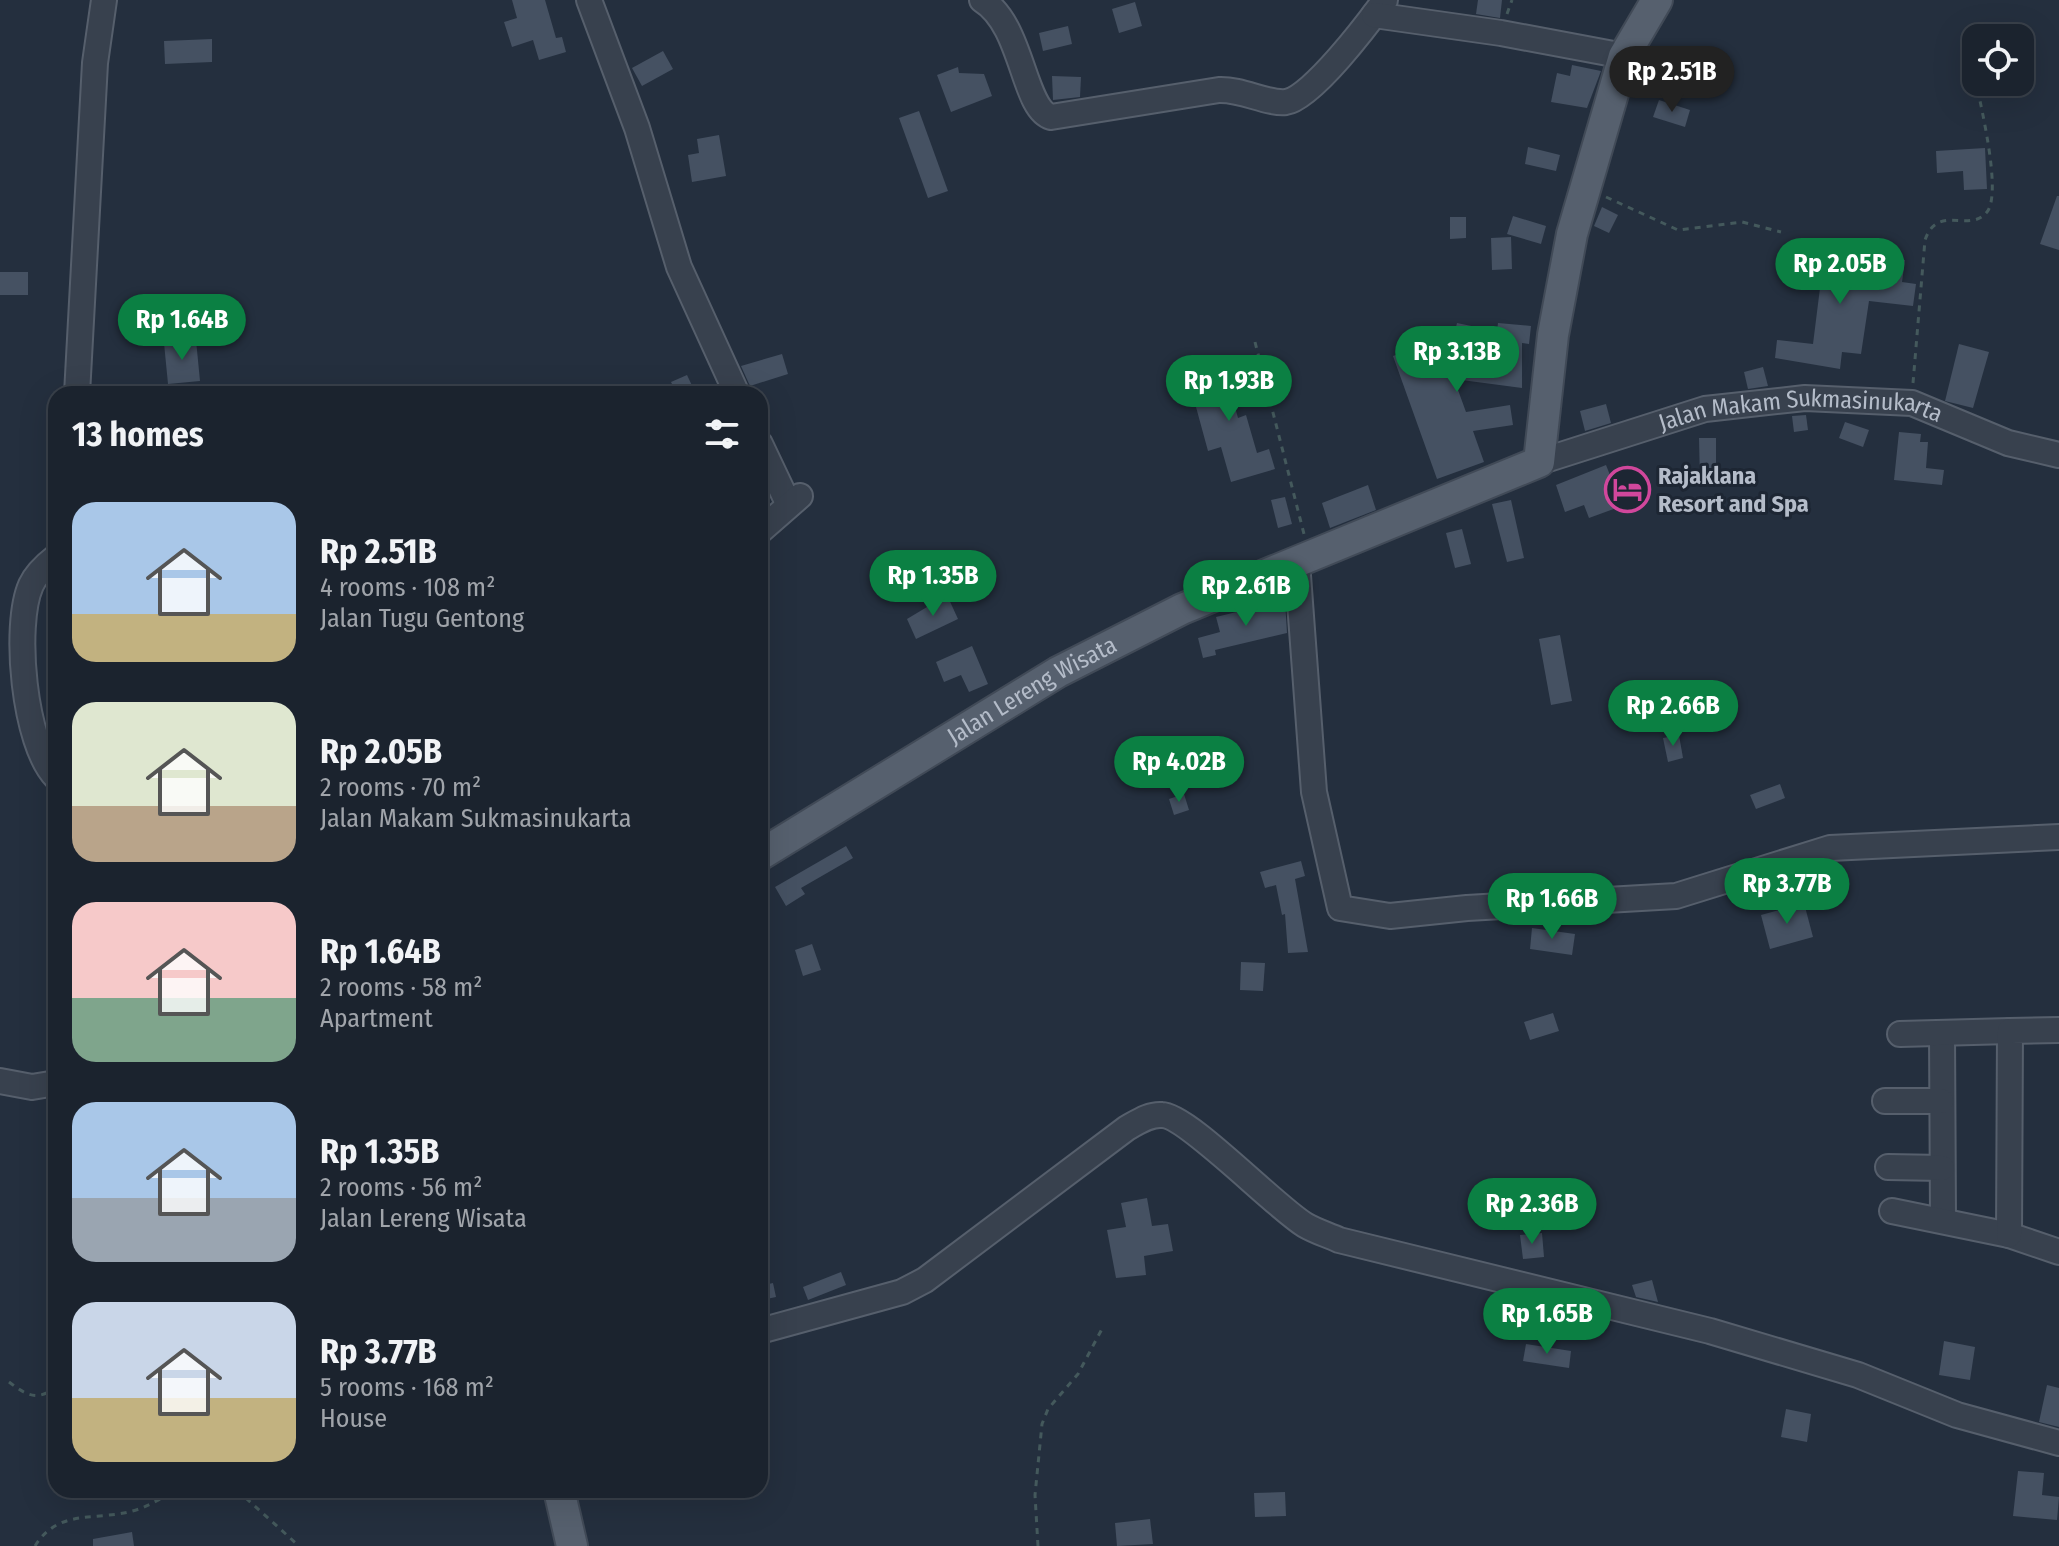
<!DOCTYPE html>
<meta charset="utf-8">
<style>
:root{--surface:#1b232e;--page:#242b36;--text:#f1f3f6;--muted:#a0a4aa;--line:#39404a;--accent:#0b8043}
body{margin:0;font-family:"Fira Sans Condensed",sans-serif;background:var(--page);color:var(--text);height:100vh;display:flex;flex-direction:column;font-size:30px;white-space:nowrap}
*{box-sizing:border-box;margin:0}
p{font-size:26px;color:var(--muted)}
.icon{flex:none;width:44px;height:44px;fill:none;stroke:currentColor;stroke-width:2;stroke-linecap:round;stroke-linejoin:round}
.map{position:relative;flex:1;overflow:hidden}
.drawer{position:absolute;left:48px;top:386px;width:720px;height:1112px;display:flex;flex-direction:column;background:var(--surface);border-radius:24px;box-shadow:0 8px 32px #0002,0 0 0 2px var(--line)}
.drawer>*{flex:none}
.fabs{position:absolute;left:1962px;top:24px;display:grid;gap:16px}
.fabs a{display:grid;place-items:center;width:72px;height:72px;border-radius:16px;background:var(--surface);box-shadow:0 8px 32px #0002,0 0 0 2px var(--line);font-size:40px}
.price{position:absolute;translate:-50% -68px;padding:0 18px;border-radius:28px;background:var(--accent);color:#fff;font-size:26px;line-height:52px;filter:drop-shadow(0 2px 4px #0008)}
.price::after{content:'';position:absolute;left:50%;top:48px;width:24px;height:18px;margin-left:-12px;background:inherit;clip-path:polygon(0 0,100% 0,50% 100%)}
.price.on{background:#222;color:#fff}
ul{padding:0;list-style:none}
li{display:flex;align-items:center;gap:24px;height:200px;padding:0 24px}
li span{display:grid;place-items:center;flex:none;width:224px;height:160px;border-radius:24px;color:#555}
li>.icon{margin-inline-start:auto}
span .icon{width:96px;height:96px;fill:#fffc;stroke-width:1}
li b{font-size:34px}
h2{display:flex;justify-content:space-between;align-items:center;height:96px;padding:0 24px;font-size:34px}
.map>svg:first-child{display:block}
</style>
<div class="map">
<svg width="2059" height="1546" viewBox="0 0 2059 1546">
<rect width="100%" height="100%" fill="#242f3e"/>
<g fill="#455162">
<path d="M512 0H545L556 38 562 37 566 52 539 60 533 40 512 47 504 22 517 18Z"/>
<path d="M1478 0H1502L1500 18 1476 14Z"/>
<path d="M1135 2 1142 26 1119 33 1112 9Z"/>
<path d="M1068 26 1072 44 1043 51 1039 33Z"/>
<path d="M212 39V62L165 64 164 41Z"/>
<path d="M663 51 673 69 642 86 632 68Z"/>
<path d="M1572 65 1601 71 1587 108 1551 102 1557 73 1570 76Z"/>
<path d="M958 67 959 73 984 74 992 96 951 112 937 75Z"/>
<path d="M1052 76 1081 77 1080 97 1053 100Z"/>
<path d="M1659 100 1690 110 1685 127 1653 117Z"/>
<path d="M919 111 948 191 928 198 899 118Z"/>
<path d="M719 135 726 176 692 182 688 155 699 153 697 139Z"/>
<path d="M1528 147 1560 155 1556 171 1525 164Z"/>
<path d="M1985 148 1987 189 1964 190 1963 171 1937 173 1936 151Z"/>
<path d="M2057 196H2059V250L2040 244Z"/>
<path d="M1602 207 1618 215 1609 233 1594 226Z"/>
<path d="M1513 216 1546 226 1541 244 1507 234Z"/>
<path d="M1450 217H1466V238L1450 239Z"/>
<path d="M1511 237 1512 269 1492 270 1491 238Z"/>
<path d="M1791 240 1808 243 1805 261 1845 272 1882 277 1884 257 1905 260 1902 282 1916 284 1913 306 1869 301 1861 354 1842 352 1840 369 1775 358 1777 340 1813 344 1820 288 1784 282Z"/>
<rect x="0" y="272" width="28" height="23"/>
<path d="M1457 323 1476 327 1466 365 1506 371V342L1496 341 1498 323 1531 326 1529 344 1522 343V388L1454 379 1466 412 1510 405 1513 425 1473 431 1484 462 1437 479 1393 356 1454 335Z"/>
<path d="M196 340 200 381 168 384 164 343Z"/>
<path d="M1959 344 1989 352 1973 408 1945 401Z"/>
<path d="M782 354 788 374 750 386 741 366Z"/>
<path d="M1236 355 1242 376 1228 381 1238 418 1246 415 1257 453 1269 449 1275 469 1231 482 1221 447 1208 451 1196 407 1210 403 1198 366Z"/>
<path d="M1763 367 1768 386 1748 389 1744 372Z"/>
<path d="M687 375 696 394H677L671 382Z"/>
<path d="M1606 404 1611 423 1585 431 1580 411Z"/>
<path d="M1806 415 1808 430 1794 432 1792 416Z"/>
<path d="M1845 422 1869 430 1863 447 1839 438Z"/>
<path d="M1899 432 1921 434 1920 442H1928L1926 468 1944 470 1942 485 1894 480Z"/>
<path d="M1699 438H1716V480H1700Z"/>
<path d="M1606 465 1610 475 1628 468 1641 499 1589 518 1584 505 1565 512 1556 485Z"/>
<path d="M1368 485 1376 510 1330 528 1322 503Z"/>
<path d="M1285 497 1292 524 1278 528 1271 500Z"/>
<path d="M1511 500 1524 558 1507 562 1492 504Z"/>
<path d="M1462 529 1471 564 1455 568 1446 533Z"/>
<path d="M947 595 958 619 916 639 907 619Z"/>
<path d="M1285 600 1287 633 1215 650 1216 655 1203 658 1198 638 1220 632 1216 617Z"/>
<path d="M1560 635 1572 701 1551 705 1539 639Z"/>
<path d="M972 646 988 684 969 692 961 675 944 682 936 662Z"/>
<path d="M1620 691 1644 696 1639 728 1614 723Z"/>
<path d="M1679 735 1683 758 1668 762 1663 738Z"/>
<path d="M1780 784 1785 798 1756 809 1750 795Z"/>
<path d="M1184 794 1189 810 1174 815 1169 799Z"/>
<path d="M846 846 853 858 801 888 805 894 786 906 775 887Z"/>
<path d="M1301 861 1305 876 1295 879 1308 952 1288 953 1285 914 1282 915 1276 885 1265 888 1260 872Z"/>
<path d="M1804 903 1813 937 1770 949 1761 915Z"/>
<path d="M1532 928 1575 934 1572 955 1530 949Z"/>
<path d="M812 944 821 970 803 976 795 950Z"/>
<path d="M1241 962 1265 963 1263 991 1240 990Z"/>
<path d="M1553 1013 1559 1031 1530 1040 1524 1022Z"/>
<path d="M1147 1198 1152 1226 1168 1224 1173 1251 1144 1256 1146 1275 1116 1278 1107 1230 1126 1227 1121 1203Z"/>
<path d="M1542 1233 1544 1257 1523 1259 1520 1235Z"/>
<path d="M841 1272 846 1285 808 1300 803 1287Z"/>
<path d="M1652 1280 1658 1302 1636 1297 1632 1285Z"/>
<path d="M773 1283 776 1297 762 1300 760 1286Z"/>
<path d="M1944 1341 1975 1347 1970 1380 1939 1375Z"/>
<path d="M1526 1344 1571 1351 1569 1368 1523 1361Z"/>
<path d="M2047 1385 2059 1388V1427L2039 1422Z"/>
<path d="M1786 1409 1811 1414 1807 1442 1781 1437Z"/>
<path d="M2018 1471 2044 1473 2042 1495 2059 1497 2057 1520 2013 1516Z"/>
<path d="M1285 1492 1286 1516 1255 1517 1254 1493Z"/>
<path d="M1150 1519 1153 1544 1117 1546 1115 1523Z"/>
<path d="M132 1532 134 1546H93V1539Z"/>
</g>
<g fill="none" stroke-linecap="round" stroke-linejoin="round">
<defs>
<g id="minor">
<path d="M589 0 637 128 679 267 737 394"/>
<path d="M982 0C1023 25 1023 109 1051 117L1219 90C1242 89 1267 104 1286 102 1312 98 1369 22 1385 0"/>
<path d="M1374 15 1501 33 1624 56"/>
<path d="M77 394 95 63 104 0"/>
<path d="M760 444 788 503"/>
<path id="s1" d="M1539 462 1705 409 1805 398 1912 403 2008 443 2059 455"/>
<path d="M760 531 800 496"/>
<path d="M56 557C47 564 36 574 31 585 13 625 24 745 56 777"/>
<path d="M1297 562 1314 792 1340 908 1390 916 1467 908 1676 896 1830 848 2059 837"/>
<path d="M1942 1033 1943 1219"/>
<path d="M1900 1034 2010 1031"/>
<path d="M0 1081 32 1087 56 1083"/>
<path d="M1885 1101H1941"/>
<path d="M1888 1167 1942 1168"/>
<path d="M1892 1211 2009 1235 2059 1252"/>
<path d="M2009 1235 2010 1031 2059 1030"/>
<path d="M760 1331 902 1292 925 1280 1127 1128C1138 1122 1149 1114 1162 1115 1187 1115 1274 1206 1305 1225 1315 1231 1328 1235 1339 1240L1710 1331 1858 1375 1957 1415 2059 1443"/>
</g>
<g id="major">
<path id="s2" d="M760 855 1058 672 1182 609 1539 462 1553 335 1572 234 1624 56 1657 0"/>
<path d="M559 1490 572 1546"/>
</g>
</defs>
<use href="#minor" stroke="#565f6c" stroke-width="28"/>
<use href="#major" stroke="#414a57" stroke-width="34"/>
<g stroke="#44595c" stroke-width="3" stroke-dasharray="6 6" stroke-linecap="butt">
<path d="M1507 14 1512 0"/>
<path d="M1972 57 1976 80"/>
<path d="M1606 197 1678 230 1742 222 1781 232"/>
<path d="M1255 342 1304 534"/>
<path d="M1913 383 1925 240C1938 203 1969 234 1987 212 2002 193 1981 107 1976 82"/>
<path d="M9 1382C26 1395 37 1402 56 1387"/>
<path d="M237 1490 299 1546"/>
<path d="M35 1546C60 1506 99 1523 139 1509 153 1504 165 1495 180 1490"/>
<path d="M1038 1546 1035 1495 1042 1424 1048 1409 1078 1374 1103 1327"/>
</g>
<use href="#minor" stroke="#38414e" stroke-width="24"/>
<use href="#major" stroke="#56606e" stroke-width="30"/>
</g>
<defs>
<symbol id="hotel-ring" viewBox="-11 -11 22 22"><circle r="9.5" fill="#1d2633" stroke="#d1479c" stroke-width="1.5"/><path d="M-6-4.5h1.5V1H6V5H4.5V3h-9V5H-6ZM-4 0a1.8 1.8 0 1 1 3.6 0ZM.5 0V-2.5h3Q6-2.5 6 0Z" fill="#d1479c"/></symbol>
</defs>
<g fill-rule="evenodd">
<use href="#hotel-ring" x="1602" y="464" width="51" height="51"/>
</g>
<g text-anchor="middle" stroke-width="6" stroke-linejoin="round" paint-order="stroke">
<g font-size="24" fill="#b4bcc9" stroke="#1d2633">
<text dy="8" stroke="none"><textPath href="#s1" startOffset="270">Jalan Makam Sukmasinukarta</textPath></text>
<text dy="8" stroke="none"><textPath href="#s2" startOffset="318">Jalan Lereng Wisata</textPath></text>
</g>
<g font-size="24" font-weight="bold" fill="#b4bcc9" stroke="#1d2633" text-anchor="start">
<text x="1658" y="484">Rajaklana<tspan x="1658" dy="28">Resort and Spa</tspan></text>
</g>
</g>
</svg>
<div class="fabs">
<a><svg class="icon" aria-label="locate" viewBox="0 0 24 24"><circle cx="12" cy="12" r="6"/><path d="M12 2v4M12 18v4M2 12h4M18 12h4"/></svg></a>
</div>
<b class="price on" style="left:1672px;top:114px">Rp 2.51B</b>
<b class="price" style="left:1840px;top:306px">Rp 2.05B</b>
<b class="price" style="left:182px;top:362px">Rp 1.64B</b>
<b class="price" style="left:1457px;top:394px">Rp 3.13B</b>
<b class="price" style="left:1229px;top:423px">Rp 1.93B</b>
<b class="price" style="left:933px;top:618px">Rp 1.35B</b>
<b class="price" style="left:1246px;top:628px">Rp 2.61B</b>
<b class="price" style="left:1673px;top:748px">Rp 2.66B</b>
<b class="price" style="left:1179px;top:804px">Rp 4.02B</b>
<b class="price" style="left:1787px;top:926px">Rp 3.77B</b>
<b class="price" style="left:1552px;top:941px">Rp 1.66B</b>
<b class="price" style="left:1532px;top:1246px">Rp 2.36B</b>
<b class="price" style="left:1547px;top:1356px">Rp 1.65B</b>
<section class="drawer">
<h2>13 homes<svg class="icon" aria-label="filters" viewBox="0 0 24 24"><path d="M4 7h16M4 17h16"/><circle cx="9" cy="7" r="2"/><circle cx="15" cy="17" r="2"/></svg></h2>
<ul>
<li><span style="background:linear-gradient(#a9c7e8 70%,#c2b280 0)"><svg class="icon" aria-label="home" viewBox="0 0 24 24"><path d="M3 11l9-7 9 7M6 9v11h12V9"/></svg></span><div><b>Rp 2.51B</b><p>4 rooms · 108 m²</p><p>Jalan Tugu Gentong</p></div></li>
<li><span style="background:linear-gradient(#dfe7d0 65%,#b9a48a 0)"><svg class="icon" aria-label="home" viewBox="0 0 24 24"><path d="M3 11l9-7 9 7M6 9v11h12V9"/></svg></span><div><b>Rp 2.05B</b><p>2 rooms · 70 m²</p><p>Jalan Makam Sukmasinukarta</p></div></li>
<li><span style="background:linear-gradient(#f6c9c9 60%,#7fa58c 0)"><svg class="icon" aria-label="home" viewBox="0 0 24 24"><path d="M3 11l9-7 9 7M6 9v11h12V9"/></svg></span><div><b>Rp 1.64B</b><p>2 rooms · 58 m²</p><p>Apartment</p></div></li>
<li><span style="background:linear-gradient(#a9c7e8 60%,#9aa5b1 0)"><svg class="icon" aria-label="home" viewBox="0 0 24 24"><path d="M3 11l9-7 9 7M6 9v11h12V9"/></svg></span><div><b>Rp 1.35B</b><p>2 rooms · 56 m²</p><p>Jalan Lereng Wisata</p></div></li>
<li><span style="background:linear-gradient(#c9d6e8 60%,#c2b280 0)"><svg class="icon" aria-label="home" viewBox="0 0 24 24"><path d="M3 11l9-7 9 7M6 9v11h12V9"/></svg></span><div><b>Rp 3.77B</b><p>5 rooms · 168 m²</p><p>House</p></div></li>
</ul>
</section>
</div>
